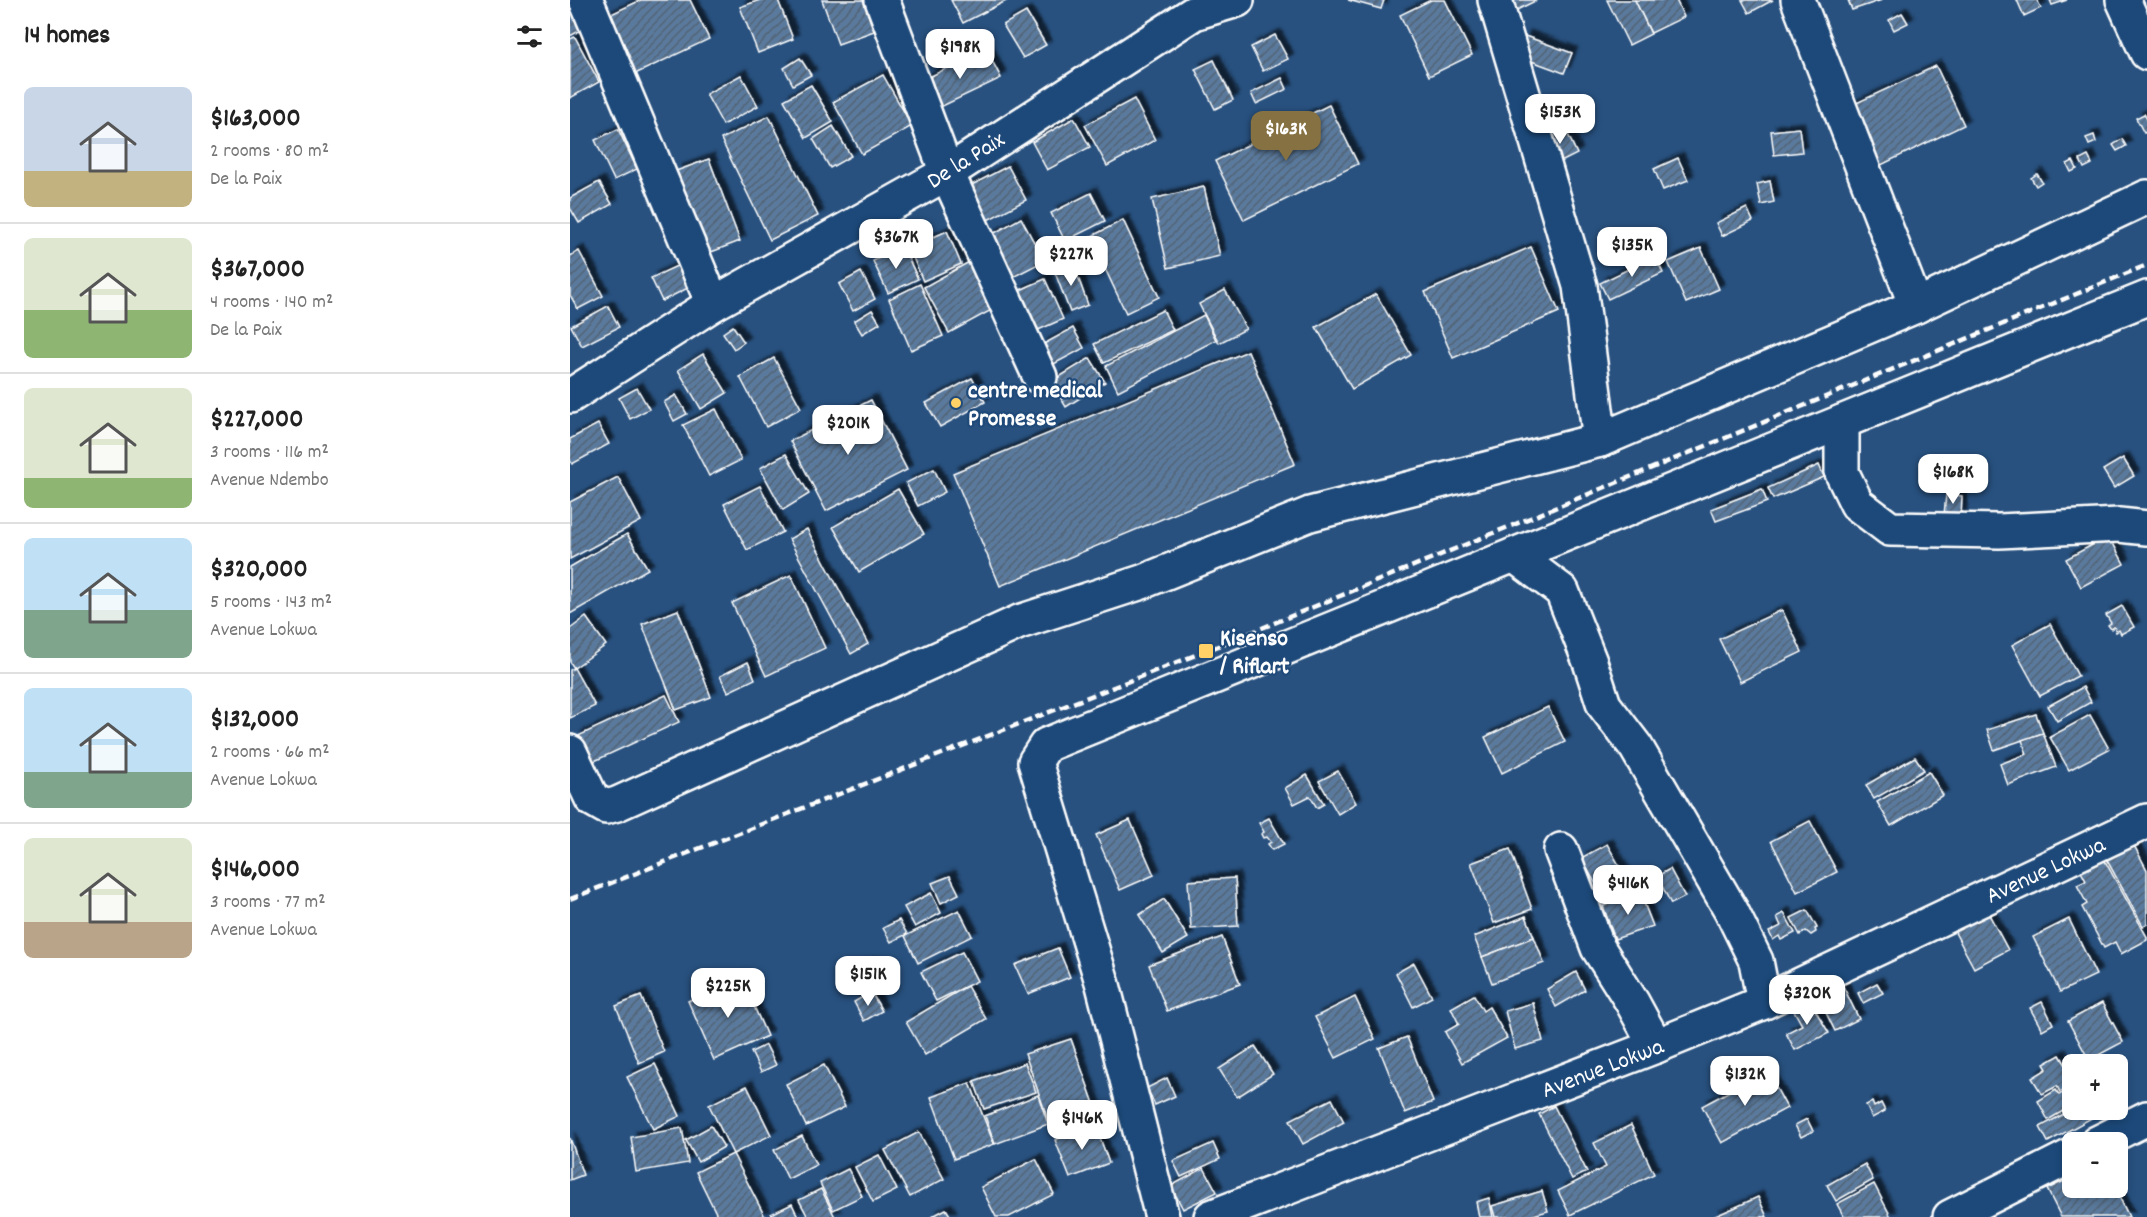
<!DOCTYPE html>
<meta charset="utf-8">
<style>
:root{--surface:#fff;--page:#f2f2f2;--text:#222;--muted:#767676;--line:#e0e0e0;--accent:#857141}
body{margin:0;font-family:Dekko,sans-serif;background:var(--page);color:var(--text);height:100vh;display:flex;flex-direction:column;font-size:22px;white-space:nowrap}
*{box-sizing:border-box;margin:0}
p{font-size:20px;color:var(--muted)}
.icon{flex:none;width:33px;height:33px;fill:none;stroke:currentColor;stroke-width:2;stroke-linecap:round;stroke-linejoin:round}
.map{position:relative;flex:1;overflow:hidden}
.details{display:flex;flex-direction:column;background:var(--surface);width:570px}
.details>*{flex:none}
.controls{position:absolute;left:1492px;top:1054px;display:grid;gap:12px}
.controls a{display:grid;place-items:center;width:66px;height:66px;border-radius:9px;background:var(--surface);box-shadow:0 3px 9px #0003;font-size:30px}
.price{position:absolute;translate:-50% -51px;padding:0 14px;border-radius:12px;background:#fff;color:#222;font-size:20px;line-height:39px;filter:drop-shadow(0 2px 3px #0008)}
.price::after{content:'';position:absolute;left:50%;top:36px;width:18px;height:14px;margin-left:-9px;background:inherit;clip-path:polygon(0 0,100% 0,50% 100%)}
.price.selected{background:var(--accent);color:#fff}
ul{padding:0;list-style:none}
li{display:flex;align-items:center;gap:18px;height:150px;padding:0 24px}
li+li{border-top:2px solid var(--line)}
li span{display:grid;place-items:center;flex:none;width:168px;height:120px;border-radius:9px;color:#555}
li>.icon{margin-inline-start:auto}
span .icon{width:72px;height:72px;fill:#fffc;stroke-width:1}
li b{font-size:26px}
h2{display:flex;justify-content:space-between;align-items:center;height:72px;padding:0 24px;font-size:26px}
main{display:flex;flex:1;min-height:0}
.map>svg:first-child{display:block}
</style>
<main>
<section class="details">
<h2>14 homes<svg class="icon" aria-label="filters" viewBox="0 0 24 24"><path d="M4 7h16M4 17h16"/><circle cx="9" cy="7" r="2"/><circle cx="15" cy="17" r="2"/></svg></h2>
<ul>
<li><span style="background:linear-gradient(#c9d6e8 70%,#c2b280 0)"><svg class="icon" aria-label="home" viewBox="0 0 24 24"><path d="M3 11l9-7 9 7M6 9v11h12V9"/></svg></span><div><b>$163,000</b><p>2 rooms · 80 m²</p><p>De la Paix</p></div></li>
<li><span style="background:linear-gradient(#dfe7d0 60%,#8fb573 0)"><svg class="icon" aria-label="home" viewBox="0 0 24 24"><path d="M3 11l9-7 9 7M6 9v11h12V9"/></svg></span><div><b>$367,000</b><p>4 rooms · 140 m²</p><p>De la Paix</p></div></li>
<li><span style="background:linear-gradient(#dfe7d0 75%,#8fb573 0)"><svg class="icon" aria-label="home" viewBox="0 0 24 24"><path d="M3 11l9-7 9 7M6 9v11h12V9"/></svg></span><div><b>$227,000</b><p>3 rooms · 116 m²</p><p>Avenue Ndembo</p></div></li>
<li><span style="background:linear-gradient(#bfe0f5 60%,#7fa58c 0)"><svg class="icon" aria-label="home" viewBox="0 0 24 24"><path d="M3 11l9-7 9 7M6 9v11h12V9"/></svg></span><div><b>$320,000</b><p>5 rooms · 143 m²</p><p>Avenue Lokwa</p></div></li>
<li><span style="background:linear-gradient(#bfe0f5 70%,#7fa58c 0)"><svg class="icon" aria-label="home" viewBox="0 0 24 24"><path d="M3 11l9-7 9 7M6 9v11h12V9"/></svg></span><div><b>$132,000</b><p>2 rooms · 66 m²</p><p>Avenue Lokwa</p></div></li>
<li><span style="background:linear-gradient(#dfe7d0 70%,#b9a48a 0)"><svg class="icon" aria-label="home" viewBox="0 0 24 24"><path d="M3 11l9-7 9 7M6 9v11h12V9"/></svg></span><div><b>$146,000</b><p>3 rooms · 77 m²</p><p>Avenue Lokwa</p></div></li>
</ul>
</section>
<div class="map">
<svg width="1577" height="1217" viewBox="0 0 1577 1217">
<defs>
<pattern id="building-hatch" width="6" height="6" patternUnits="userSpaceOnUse" patternTransform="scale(1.5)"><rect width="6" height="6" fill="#5a7a9d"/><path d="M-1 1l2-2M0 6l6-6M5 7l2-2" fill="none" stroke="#536374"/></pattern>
<filter id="shadow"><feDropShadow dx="5.5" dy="-5.5" stdDeviation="1.5" flood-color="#0009"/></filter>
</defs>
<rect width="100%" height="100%" fill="#28517f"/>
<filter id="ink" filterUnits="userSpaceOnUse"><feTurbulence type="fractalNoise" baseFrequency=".0167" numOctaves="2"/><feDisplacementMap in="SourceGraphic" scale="12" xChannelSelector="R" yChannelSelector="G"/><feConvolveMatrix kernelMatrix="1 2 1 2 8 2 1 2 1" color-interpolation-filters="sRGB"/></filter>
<g filter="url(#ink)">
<g fill="url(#building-hatch)" stroke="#fff" stroke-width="1.5" filter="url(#shadow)">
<path d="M71 0H120L139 39 63 75 35 17Z"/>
<path d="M190 0H208L223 39 188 53 170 7Z"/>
<path d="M252 0H293L304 31 268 44Z"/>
<path d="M381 0H438L393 23Z"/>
<path d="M778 0H814L811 9Z"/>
<path d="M861 0H875L902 55 859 76 830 15Z"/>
<path d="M932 0H967L939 14Z"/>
<path d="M1037 0H1065L1081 34 1059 45Z"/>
<path d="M1065 0H1106L1114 17 1081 33Z"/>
<path d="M1172 0H1203L1179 13Z"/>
<path d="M1278 0H1312L1282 10Z"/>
<path d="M1447 0H1467L1471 8 1454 16Z"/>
<path d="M1480 0H1497L1482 5Z"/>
<path d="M0 9 11 30 0 36Z"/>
<path d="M456 12 476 45 453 58 433 25Z"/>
<path d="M1332 13 1338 23 1324 30 1319 20Z"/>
<path d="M705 35 718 59 693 71 681 47Z"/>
<path d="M955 36 1002 53 994 73 948 56Z"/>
<path d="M5 37 29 82 0 98V39Z"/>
<path d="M416 49 431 78 362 111 349 82Z"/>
<path d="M230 58 241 75 223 85 214 68Z"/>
<path d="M644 60 663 100 645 109 625 69Z"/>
<path d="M1366 66 1394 125 1309 166 1280 106Z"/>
<path d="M171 75 188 106 153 125 136 94Z"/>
<path d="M313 75 342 126 292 154 263 102Z"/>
<path d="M712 78 717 89 686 104 681 93Z"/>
<path d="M241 85 263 122 236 138 214 100Z"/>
<path d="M564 99 585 140 537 166 515 125Z"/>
<path d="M759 105 788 164 674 220 645 161Z"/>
<path d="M1574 114 1577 119V132L1574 133 1566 118Z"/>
<path d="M199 116 248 216 200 240 151 139Z"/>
<path d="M504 118 520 147 477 170 462 142Z"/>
<path d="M263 126 281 156 260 168 243 139Z"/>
<path d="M994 126 1007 154 987 164 973 136Z"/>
<path d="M1229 128 1232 152 1204 155 1201 131Z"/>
<path d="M48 129 67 169 44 180 25 140Z"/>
<path d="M1524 135 1526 142 1519 145 1516 138Z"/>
<path d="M1552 139 1556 146 1547 151 1543 145Z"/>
<path d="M1518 156 1522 164 1514 168 1510 160Z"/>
<path d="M1108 158 1118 180 1093 190 1084 169Z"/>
<path d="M139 159 170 241 136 254 106 171Z"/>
<path d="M1503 161 1507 169 1501 172 1497 164Z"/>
<path d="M438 166 456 200 410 224 392 190Z"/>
<path d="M1467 174 1472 182 1466 186 1461 178Z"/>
<path d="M1200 181 1204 202 1191 205 1187 184Z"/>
<path d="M29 182 42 204 9 223 0 208V198Z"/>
<path d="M634 187 650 256 598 268 582 199Z"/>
<path d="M521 193 535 221 495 241 481 213Z"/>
<path d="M1177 208 1183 221 1152 236 1146 223Z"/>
<path d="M451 218 474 261 441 278 419 236Z"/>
<path d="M553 220 589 297 556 313 520 237Z"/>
<path d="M377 231 391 264 353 281 339 248Z"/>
<path d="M333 247 348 279 318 293 303 261Z"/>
<path d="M961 247 989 312 883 358 855 292Z"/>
<path d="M1131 248 1149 289 1116 303 1098 262Z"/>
<path d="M9 251 33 296 8 309 0 295V256Z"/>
<path d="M1085 256 1093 273 1038 299 1030 283Z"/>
<path d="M401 261 427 307 379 333 354 287Z"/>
<path d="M503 263 518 305 500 312 484 270Z"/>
<path d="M109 265 120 287 92 301 81 278Z"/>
<path d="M291 272 305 299 283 311 269 284Z"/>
<path d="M475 279 493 319 466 331 448 291Z"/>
<path d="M350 284 373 336 341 350 319 299Z"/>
<path d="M655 290 676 329 649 343 629 304Z"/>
<path d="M806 294 841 355 782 389 746 327Z"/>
<path d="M38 306 49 327 12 346 1 326Z"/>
<path d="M302 310 310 323 292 334 284 321Z"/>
<path d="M593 310 603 330 534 363 524 344Z"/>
<path d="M634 315 646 340 548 391 536 366Z"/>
<path d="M163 326 174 342 164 349 153 333Z"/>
<path d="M503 328 514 348 482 365 472 345Z"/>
<path d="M678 351 725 464 430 586 383 473Z"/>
<path d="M133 354 157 393 131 409 108 370Z"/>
<path d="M204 358 231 408 196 427 170 377Z"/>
<path d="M520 358 535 382 496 407 481 382Z"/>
<path d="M402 378 415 402 370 427 356 403Z"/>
<path d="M67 388 79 409 60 419 49 398Z"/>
<path d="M106 395 117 414 104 421 94 402Z"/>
<path d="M301 400 337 470 256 511 220 441Z"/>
<path d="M146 409 171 460 139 476 113 425Z"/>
<path d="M28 424 39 444 2 464 0 460V439Z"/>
<path d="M216 454 239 494 213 510 190 468Z"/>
<path d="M1553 458 1564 476 1544 488 1533 470Z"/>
<path d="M1249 465 1254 477 1203 499 1198 488Z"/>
<path d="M364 469 375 492 348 506 336 483Z"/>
<path d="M48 477 71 521 0 559V502Z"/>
<path d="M190 486 213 532 177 550 154 504Z"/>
<path d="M328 489 354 534 289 572 263 527Z"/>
<path d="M1192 489 1197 502 1146 521 1141 509Z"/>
<path d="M1376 494 1392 496 1391 516 1374 515Z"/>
<path d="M237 529 298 644 281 654 219 539Z"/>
<path d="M57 534 78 569 0 614V567Z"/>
<path d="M1539 536 1554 564 1511 587 1496 559Z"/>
<path d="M221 575 255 648 196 676 162 603Z"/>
<path d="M1552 606 1564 627 1551 634 1549 630 1546 632 1544 627 1541 629 1538 625 1541 623 1536 615Z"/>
<path d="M108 610 141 697 106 710 72 624Z"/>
<path d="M1212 610 1232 652 1170 682 1149 639Z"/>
<path d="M16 617 36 645 4 668 0 662V629Z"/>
<path d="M1480 624 1508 676 1470 696 1442 645Z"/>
<path d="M178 662 185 679 158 692 150 676Z"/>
<path d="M4 668 25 706 0 718V670Z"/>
<path d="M1513 687 1521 702 1487 721 1478 706Z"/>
<path d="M96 695 109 722 18 764 6 737Z"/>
<path d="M978 707 995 742 932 773 915 737Z"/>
<path d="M1466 714 1473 733 1424 750 1417 730Z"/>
<path d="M1520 715 1539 749 1499 770 1480 737Z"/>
<path d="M1473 733 1486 767 1438 785 1430 764 1457 754 1452 740Z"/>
<path d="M1345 757 1354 770 1304 799 1296 785Z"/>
<path d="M768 771 786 803 768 814 749 781Z"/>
<path d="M1359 772 1373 795 1321 826 1307 802Z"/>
<path d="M737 775 754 804 747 808 740 796 724 804 715 788Z"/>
<path d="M699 818 714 844 702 850 698 844 701 842 697 837 693 838 691 834 694 832 689 823Z"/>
<path d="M560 820 584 875 550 890 526 835Z"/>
<path d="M1240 821 1267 872 1227 892 1201 841Z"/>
<path d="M1559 836 1577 870V924L1573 926 1532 851Z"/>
<path d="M1037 844 1063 890 1041 899 1039 895 1034 898 1011 858Z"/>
<path d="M940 849 962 909 924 923 901 863Z"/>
<path d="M1531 854 1577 937V940L1551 954 1545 942 1534 948 1512 907 1517 904 1507 885 1516 881 1508 866Z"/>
<path d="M1100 869 1115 897 1101 904 1087 876Z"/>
<path d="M380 876 389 894 371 903 362 883Z"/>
<path d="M665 878 668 926 621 929 618 881Z"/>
<path d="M361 893 371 913 345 927 334 907Z"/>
<path d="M1070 893 1083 926 1045 939 1033 906Z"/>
<path d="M594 899 618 938 593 953 569 915Z"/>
<path d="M1415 907 1438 950 1404 968 1381 925Z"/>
<path d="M389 910 402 936 348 963 335 936Z"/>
<path d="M1237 910 1247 928 1245 929 1246 932 1241 935 1236 931 1230 935 1221 918Z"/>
<path d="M1214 913 1225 933 1211 940 1209 936 1203 940 1199 932 1211 926 1207 917Z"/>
<path d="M956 916 964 937 912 957 904 937Z"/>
<path d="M1499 919 1526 975 1490 992 1463 937Z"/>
<path d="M329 920 337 934 321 942 313 928Z"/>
<path d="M652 937 670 984 597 1011 579 965Z"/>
<path d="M964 937 974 963 922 983 912 957Z"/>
<path d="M488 948 500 977 458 994 445 965Z"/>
<path d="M392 952 407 981 366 1001 351 972Z"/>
<path d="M301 963 308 976 290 985 283 972Z"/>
<path d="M844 963 862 997 843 1007 826 973Z"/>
<path d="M1006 972 1015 990 986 1007 977 989Z"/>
<path d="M1268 976 1289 1019 1265 1031 1244 988Z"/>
<path d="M171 977 197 1036 144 1060 118 1001Z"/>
<path d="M1307 983 1313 993 1293 1003 1288 993Z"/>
<path d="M397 986 416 1019 355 1055 336 1022Z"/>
<path d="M301 992 312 1011 294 1021 284 1002Z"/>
<path d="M904 995 913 1011 919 1007 937 1038 892 1063 875 1032 889 1024 881 1008Z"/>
<path d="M71 996 94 1052 69 1063 46 1006Z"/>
<path d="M785 997 805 1039 766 1058 745 1017Z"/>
<path d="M1239 1000 1259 1033 1225 1050 1216 1033 1232 1025 1223 1009Z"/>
<path d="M1472 1002 1483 1024 1472 1030 1460 1008Z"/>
<path d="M963 1003 973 1041 945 1049 935 1011Z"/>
<path d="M1532 1003 1553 1042 1519 1060 1498 1021Z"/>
<path d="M837 1037 863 1102 835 1113 809 1048Z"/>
<path d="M501 1039 528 1115 482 1131 455 1054Z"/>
<path d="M196 1045 206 1065 191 1072 181 1052Z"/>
<path d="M685 1046 703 1074 667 1097 649 1069Z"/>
<path d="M1490 1055 1503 1077V1084L1490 1092 1487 1086 1472 1094 1462 1078 1477 1069 1474 1064Z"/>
<path d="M455 1063 466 1092 414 1109 404 1081Z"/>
<path d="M85 1064 110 1116 83 1129 57 1077Z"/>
<path d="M254 1065 275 1107 236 1126 216 1084Z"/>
<path d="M1197 1071 1217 1108 1152 1143 1132 1106Z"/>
<path d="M597 1078 605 1096 585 1105 577 1088Z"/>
<path d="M400 1083 424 1144 384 1159 361 1097Z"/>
<path d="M177 1086 201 1135 163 1154 139 1105Z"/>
<path d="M1503 1087V1105L1478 1120 1468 1101 1486 1090 1489 1095Z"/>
<path d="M468 1095 478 1124 425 1144 415 1116Z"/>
<path d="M762 1099 774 1122 733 1144 720 1120Z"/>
<path d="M1302 1102 1304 1107 1311 1103 1315 1111 1302 1118 1296 1105Z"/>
<path d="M984 1106 1017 1172 1002 1179 969 1114Z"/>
<path d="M1503 1109 1525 1110 1527 1115 1478 1142 1470 1127Z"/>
<path d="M1237 1119 1243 1131 1231 1137 1225 1125Z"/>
<path d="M525 1124 539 1163 500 1178 485 1140Z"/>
<path d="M1061 1125 1084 1174 1000 1215 988 1191 1036 1167 1024 1143Z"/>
<path d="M141 1126 154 1147 128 1162 116 1140Z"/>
<path d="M112 1128 118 1163 66 1172 61 1137Z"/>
<path d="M349 1132 374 1179 340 1197 315 1150Z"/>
<path d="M232 1136 246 1165 218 1179 204 1150Z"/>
<path d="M0 1138 13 1175 0 1180Z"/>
<path d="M643 1143 650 1159 611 1177 603 1161Z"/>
<path d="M163 1154 195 1217H148L126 1172Z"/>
<path d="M309 1155 327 1190 303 1202 285 1167Z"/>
<path d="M466 1159 484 1194 439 1217H426L411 1187Z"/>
<path d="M1295 1164 1303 1180 1266 1201 1257 1185Z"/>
<path d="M634 1168 647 1192 613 1209 601 1186Z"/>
<path d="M278 1169 292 1196 263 1210 250 1183Z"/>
<path d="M1503 1177V1188H1545L1559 1217H1491L1477 1189Z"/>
<path d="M1304 1184 1321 1217H1274L1267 1204Z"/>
<path d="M251 1189 265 1217H238L229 1200Z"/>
<path d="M972 1191 978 1211 956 1217H925L922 1206Z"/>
<path d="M1188 1197 1197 1217H1143L1166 1207Z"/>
<path d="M919 1198 923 1217H909L906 1202Z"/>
<path d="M222 1204 228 1217H203L201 1214Z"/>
<path d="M376 1209 381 1217H361Z"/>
</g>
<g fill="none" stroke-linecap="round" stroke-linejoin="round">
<defs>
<g id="minor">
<path d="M16 0 143 304"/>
<path d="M312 0 377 173 470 377"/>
<path d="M925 0 1010 286 1030 440"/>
<path d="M1228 0 1346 306"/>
<path d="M1553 0 1577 53"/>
<path d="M1272 422V473L1287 504 1320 529 1429 531 1549 525 1577 528"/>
<path d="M944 555 992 591 1020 662 1034 705 1066 747 1161 910 1186 961 1194 1002"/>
<path d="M0 752 22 799 36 807 47 804 449 622 572 582 740 514 1030 440 1346 306 1577 197"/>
<path d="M991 850 1028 948 1062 1002 1086 1046"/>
<path d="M1527 1143 1577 1118"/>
<path d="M592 1217 533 985 465 762 476 745 1577 298"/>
<path d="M641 1217 1086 1046 1194 1002 1577 821"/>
<path d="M1380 1217 1503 1155"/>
</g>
<path id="tertiary" d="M0 396 143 304 377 173 624 13 667 0"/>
</defs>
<use href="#minor" stroke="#fff" stroke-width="38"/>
<use href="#tertiary" stroke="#fff" stroke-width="38"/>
<use href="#minor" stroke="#1f4a7a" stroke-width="33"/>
<use href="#tertiary" stroke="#1f4a7a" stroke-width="33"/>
<path stroke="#fff" stroke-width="4.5" stroke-dasharray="9 4.5" stroke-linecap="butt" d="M0 899 636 651 1577 265"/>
</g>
</g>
<g fill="#ffd166" stroke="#1f4a7a" stroke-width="2">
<circle cx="386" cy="403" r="6"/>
<rect x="628" y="643" width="16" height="16" rx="3"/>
</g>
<g text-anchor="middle" stroke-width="4.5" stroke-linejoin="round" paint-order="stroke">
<g font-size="24" fill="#fff" stroke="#1f4a7a">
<text transform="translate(395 159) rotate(-32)" y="8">De la Paix</text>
<text transform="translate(1475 869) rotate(-25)" y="8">Avenue Lokwa</text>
<text transform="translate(1032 1067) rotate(-21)" y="8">Avenue Lokwa</text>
</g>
<g font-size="24" font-weight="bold" fill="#fff" stroke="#1f4a7a" text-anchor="start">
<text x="398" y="397">centre medical<tspan x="398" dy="28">Promesse</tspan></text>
<text x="650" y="645">Kisenso<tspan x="650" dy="28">/ Riflart</tspan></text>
</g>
</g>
</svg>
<div class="controls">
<a>+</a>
<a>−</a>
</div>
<b class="price" style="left:390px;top:80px">$198K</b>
<b class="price" style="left:990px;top:145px">$153K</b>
<b class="price selected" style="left:716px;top:162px">$163K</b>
<b class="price" style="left:326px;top:270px">$367K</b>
<b class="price" style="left:1062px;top:278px">$135K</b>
<b class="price" style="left:501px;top:287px">$227K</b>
<b class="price" style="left:278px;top:456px">$201K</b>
<b class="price" style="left:1383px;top:505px">$168K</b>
<b class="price" style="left:1058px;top:916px">$416K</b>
<b class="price" style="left:298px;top:1007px">$151K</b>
<b class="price" style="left:158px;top:1019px">$225K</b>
<b class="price" style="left:1237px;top:1026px">$320K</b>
<b class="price" style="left:1175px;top:1107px">$132K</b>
<b class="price" style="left:512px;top:1151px">$146K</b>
</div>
</main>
